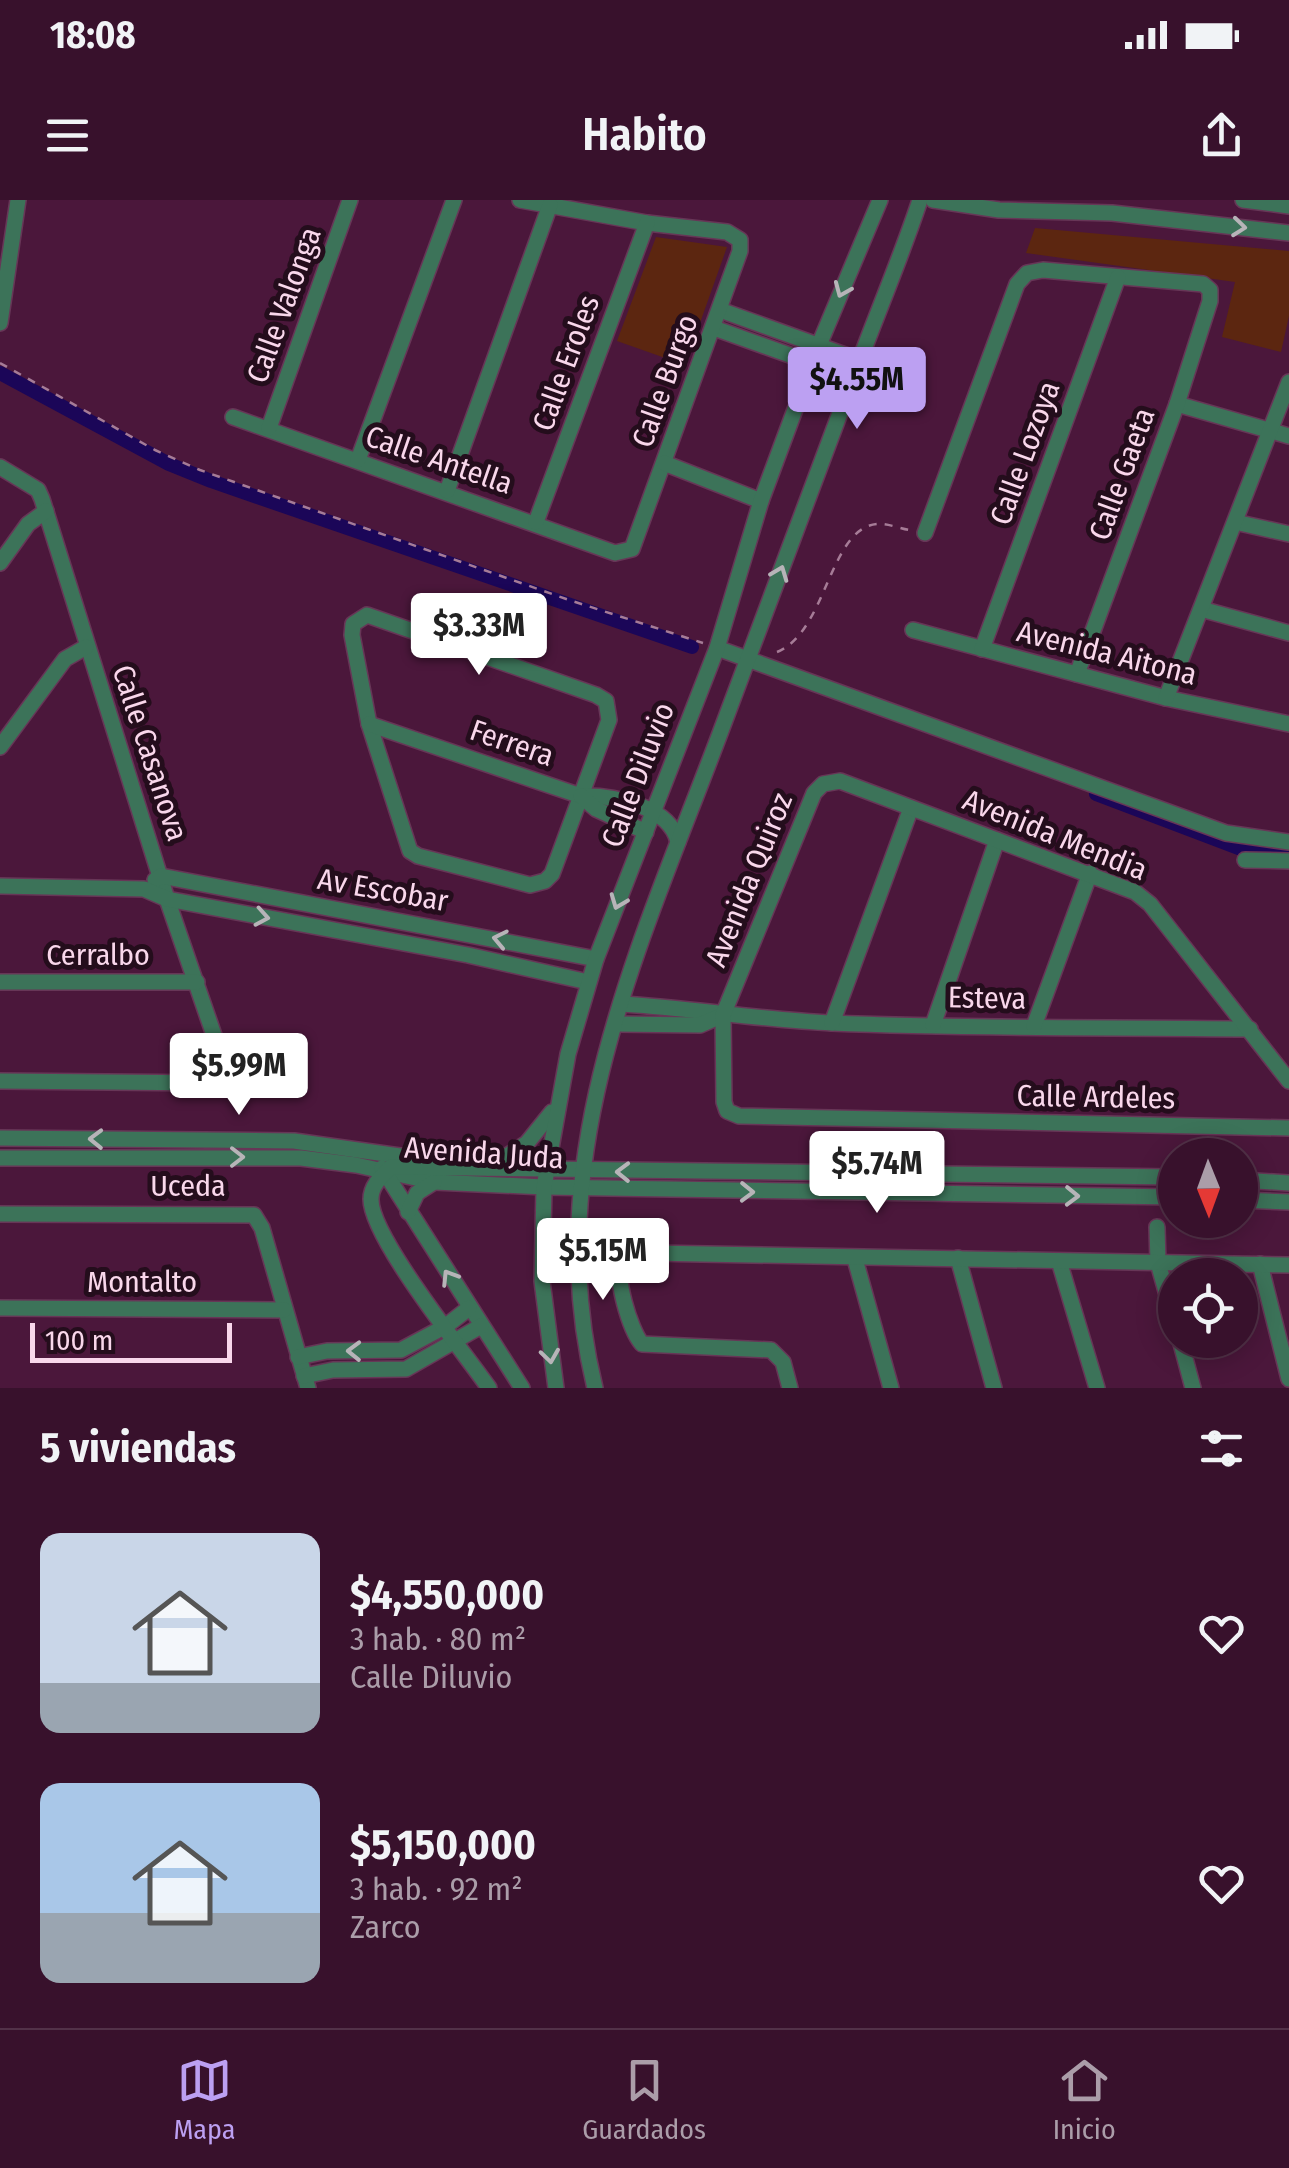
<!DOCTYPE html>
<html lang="es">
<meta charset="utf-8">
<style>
:root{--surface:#38112c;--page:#431f38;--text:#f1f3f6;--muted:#ab9da9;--line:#523148;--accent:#bca0f2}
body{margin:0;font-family:"Fira Sans Condensed",sans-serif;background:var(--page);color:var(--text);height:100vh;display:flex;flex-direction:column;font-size:38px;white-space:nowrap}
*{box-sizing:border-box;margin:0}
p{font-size:32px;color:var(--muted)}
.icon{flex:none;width:55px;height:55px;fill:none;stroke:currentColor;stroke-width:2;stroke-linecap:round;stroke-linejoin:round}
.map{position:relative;height:1188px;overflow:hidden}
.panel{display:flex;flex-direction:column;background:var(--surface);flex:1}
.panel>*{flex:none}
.needle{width:65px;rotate:179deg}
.fabs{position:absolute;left:1158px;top:938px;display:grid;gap:20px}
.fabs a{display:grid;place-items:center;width:100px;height:100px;border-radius:50%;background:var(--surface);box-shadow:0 5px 25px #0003,0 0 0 2px var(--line);font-size:50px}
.scale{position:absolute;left:30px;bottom:25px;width:202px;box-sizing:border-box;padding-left:10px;border:5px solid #f9d7eb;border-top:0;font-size:28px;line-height:35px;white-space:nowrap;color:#f9d7eb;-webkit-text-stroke:8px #240d1c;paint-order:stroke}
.price{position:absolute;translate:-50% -85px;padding:0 22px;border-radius:10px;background:#fff;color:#222;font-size:32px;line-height:65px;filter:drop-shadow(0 2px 5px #0008)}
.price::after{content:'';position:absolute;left:50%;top:60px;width:30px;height:22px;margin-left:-15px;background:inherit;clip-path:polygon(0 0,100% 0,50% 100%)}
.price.on{background:var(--accent);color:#111}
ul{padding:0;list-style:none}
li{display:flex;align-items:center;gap:30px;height:250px;padding:0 40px}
li span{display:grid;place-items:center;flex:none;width:280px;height:200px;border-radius:20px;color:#555}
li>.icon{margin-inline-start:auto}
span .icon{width:120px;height:120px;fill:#fffc;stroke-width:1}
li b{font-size:42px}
h2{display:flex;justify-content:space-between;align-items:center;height:120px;padding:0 40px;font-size:42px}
.status{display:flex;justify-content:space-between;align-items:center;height:70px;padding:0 50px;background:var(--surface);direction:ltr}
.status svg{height:28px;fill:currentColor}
header{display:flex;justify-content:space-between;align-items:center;height:130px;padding:0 40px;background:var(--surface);font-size:45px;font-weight:600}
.tabs{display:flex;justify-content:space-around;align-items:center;height:140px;border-top:2px solid var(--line);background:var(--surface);font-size:28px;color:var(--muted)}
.tabs a{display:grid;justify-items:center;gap:5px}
.tabs .on{color:var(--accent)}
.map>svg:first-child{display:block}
</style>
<div class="status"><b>18:08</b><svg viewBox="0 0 49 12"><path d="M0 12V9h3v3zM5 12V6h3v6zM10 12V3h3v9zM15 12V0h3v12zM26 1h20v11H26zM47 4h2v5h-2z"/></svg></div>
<header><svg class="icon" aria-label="menu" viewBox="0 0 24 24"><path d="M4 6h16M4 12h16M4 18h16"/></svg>Habito<svg class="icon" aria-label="share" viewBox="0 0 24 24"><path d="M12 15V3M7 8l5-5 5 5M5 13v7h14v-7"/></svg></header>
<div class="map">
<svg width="1289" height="1188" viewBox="0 0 1289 1188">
<rect width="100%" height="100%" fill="#4b173b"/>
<g fill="#5c2610">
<path d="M1035 28 1289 51V116L1281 152 1222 137 1235 82 1026 53Z"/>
<path d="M656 37 727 47 685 165 617 141Z"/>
</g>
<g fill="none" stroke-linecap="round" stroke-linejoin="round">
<g stroke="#1b0658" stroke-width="14">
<path d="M0 173 169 264 211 281 692 447"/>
<path d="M1096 594 1241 649 1289 652"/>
</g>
<defs>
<g id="minor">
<path d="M933 0 999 10 1112 13 1289 33"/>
<path d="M1243 0 1289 6"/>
<path d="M720 110 859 160"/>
<path d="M0 123 18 0"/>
<path d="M714 128 812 163"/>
<path d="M1177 204 1289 236"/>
<path d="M233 217 615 353 632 349 740 51V40L727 32 647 23 520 0"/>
<path d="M269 228 350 0"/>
<path d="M358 260 454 0"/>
<path d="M664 263 761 301"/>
<path d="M0 267 38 290 42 299 167 699 225 867 219 880 213 883 0 881"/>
<path d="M447 291 550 5"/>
<path d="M536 322 647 23"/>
<path d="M1235 322 1289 334"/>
<path d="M925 333 1017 84 1027 73 1043 70 1203 84 1210 90V101L1177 204 1077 474"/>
<path d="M0 363 28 324 46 311"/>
<path d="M1201 409 1289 433"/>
<path d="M367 415 596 495 606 501 609 520 552 674 545 681 530 685 418 656 410 651 369 524 352 435 353 424Z"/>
<path d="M913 430 1166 498 1289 524"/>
<path d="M717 448 1226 633 1289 642"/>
<path d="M982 449 1118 77"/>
<path d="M1166 498 1289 182"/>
<path d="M369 524 581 596C613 595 670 606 678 642"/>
<path d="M0 547 65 459 86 447"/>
<path d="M581 596 596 609 646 632"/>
<path d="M1245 660 1289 661"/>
<path d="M155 680 161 676 596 759"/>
<path d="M0 686 144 689 167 699 468 755 588 782"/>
<path d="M0 782H197"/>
<path d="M621 804C692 808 761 820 832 823 971 829 1111 827 1250 829"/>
<path d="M832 823 911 608"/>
<path d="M616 824 700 825 723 815"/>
<path d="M933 825 997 640"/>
<path d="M1034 826 1090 673"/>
<path d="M1289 881 1150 704 1135 692 840 581 823 584 814 593 723 815 724 902 727 911 739 916 1289 928"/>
<path d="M0 938 294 941 414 958"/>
<path d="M0 958H301L356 965 434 982 544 987 1175 997"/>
<path d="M382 968 522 1188"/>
<path d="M488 968 527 943 552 912"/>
<path d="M1240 980 1289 983"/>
<path d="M1240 1000 1289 1002"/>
<path d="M408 1012 417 993 434 982"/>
<path d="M0 1014 254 1015 262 1028 308 1188"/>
<path d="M1157 1027 1158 1063 1175 1123"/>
<path d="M958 1058 994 1188"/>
<path d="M855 1059 891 1188"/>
<path d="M1059 1061 1097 1188"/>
<path d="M1260 1064 1289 1179"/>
<path d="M0 1108 284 1110"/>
<path d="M1180 1140 1193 1188"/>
<path d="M298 1157 327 1151 401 1150 446 1126 469 1108"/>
<path d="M304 1176 333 1170 406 1169 481 1126"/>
<path d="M489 1188C463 1151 370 1036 371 999 371 985 382 976 391 967L1175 977"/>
<path d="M556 1188 542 1081 544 987 568 854 596 759 717 448 761 301 819 145 880 0"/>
<path d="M595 1188C536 948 647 732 728 512 771 396 815 281 858 165 878 111 901 57 919 3"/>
<path d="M790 1188 783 1162 771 1150 642 1144C630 1130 613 1074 622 1058L651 1053 1289 1065"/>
</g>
</defs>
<use href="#minor" stroke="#673657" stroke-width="18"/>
<g stroke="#a67c97" stroke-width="2.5" stroke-dasharray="8 8" stroke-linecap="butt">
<path d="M0 163 155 250 200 270 572 401 703 443"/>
<path d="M777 452C827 432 829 328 877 324 886 323 899 328 909 330"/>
</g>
<use href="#minor" stroke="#3c7359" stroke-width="15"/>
</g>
<defs><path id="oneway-chevron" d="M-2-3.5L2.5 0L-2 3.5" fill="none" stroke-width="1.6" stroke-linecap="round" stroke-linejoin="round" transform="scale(2.5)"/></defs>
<g stroke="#b7b4b8">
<use href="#oneway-chevron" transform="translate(1239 27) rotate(6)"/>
<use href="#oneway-chevron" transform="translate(842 90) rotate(113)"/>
<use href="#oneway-chevron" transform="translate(780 373) rotate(-69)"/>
<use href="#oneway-chevron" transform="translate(618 702) rotate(111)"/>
<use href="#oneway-chevron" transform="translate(262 717) rotate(10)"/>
<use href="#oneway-chevron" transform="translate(500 739) rotate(-168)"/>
<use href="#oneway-chevron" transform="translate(96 939) rotate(-179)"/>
<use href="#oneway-chevron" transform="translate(237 957)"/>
<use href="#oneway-chevron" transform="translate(623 972) rotate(-179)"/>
<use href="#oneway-chevron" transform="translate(747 992) rotate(1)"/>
<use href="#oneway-chevron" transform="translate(1072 996) rotate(1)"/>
<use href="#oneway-chevron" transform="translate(449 1077) rotate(-122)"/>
<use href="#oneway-chevron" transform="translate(354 1151) rotate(-179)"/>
<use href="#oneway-chevron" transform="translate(550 1156) rotate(82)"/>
</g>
<g text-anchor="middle" stroke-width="10" stroke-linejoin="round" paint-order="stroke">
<g font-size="30" fill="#f9d7eb" stroke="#240d1c">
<text transform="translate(284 105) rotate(-70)" y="10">Calle Valonga</text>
<text transform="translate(566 163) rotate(-70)" y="10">Calle Eroles</text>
<text transform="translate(665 181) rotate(-70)" y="10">Calle Burgo</text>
<text transform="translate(1025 253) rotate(-70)" y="10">Calle Lozoya</text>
<text transform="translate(439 260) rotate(19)" y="10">Calle Antella</text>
<text transform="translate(1122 274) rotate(-70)" y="10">Calle Gaeta</text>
<text transform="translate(1107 453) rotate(14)" y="10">Avenida Aitona</text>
<text transform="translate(512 543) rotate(19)" y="10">Ferrera</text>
<text transform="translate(150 553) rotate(72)" y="10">Calle Casanova</text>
<text transform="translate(638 575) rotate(-69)" y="10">Calle Diluvio</text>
<text transform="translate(1055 635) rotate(22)" y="10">Avenida Mendia</text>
<text transform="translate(749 680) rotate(-68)" y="10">Avenida Quiroz</text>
<text transform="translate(383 690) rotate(10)" y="10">Av Escobar</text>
<text x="98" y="765">Cerralbo</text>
<text transform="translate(987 798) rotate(1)" y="10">Esteva</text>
<text transform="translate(1096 897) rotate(1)" y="10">Calle Ardeles</text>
<text transform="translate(484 953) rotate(4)" y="10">Avenida Juda</text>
<text x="188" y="996">Uceda</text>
<text x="142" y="1092">Montalto</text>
</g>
</g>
</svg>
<div class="fabs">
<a><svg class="needle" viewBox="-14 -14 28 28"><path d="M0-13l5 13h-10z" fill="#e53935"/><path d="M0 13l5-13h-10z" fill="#ab9da9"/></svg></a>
<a><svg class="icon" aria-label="locate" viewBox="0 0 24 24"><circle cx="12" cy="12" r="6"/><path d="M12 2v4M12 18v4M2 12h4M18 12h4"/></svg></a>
</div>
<div class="scale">100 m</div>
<b class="price on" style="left:857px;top:232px">$4.55M</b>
<b class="price" style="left:479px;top:478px">$3.33M</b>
<b class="price" style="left:239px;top:918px">$5.99M</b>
<b class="price" style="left:877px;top:1016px">$5.74M</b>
<b class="price" style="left:603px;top:1103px">$5.15M</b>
</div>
<section class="panel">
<h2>5 viviendas<svg class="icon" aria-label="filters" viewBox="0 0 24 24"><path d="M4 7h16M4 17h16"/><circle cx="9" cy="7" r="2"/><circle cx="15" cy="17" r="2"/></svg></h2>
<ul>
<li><span style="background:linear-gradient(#c9d6e8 75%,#9aa5b1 0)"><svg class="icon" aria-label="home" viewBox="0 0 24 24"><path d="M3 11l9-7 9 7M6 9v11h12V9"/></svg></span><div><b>$4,550,000</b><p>3 hab. · 80 m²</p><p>Calle Diluvio</p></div><svg class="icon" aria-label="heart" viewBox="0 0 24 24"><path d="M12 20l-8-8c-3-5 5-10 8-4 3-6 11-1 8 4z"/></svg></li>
<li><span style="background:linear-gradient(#a9c7e8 65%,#9aa5b1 0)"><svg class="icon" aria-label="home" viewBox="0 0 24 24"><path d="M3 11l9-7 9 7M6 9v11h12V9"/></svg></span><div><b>$5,150,000</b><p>3 hab. · 92 m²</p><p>Zarco</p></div><svg class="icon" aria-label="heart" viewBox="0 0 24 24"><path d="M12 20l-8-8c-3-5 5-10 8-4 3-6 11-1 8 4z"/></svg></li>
</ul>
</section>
<nav class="tabs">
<a class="on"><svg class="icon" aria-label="map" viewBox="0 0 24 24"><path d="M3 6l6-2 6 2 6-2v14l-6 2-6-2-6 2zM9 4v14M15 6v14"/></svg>Mapa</a>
<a><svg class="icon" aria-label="saved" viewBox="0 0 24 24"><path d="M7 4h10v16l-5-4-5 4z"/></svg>Guardados</a>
<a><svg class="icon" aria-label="home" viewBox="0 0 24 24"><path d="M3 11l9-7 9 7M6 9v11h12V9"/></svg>Inicio</a>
</nav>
